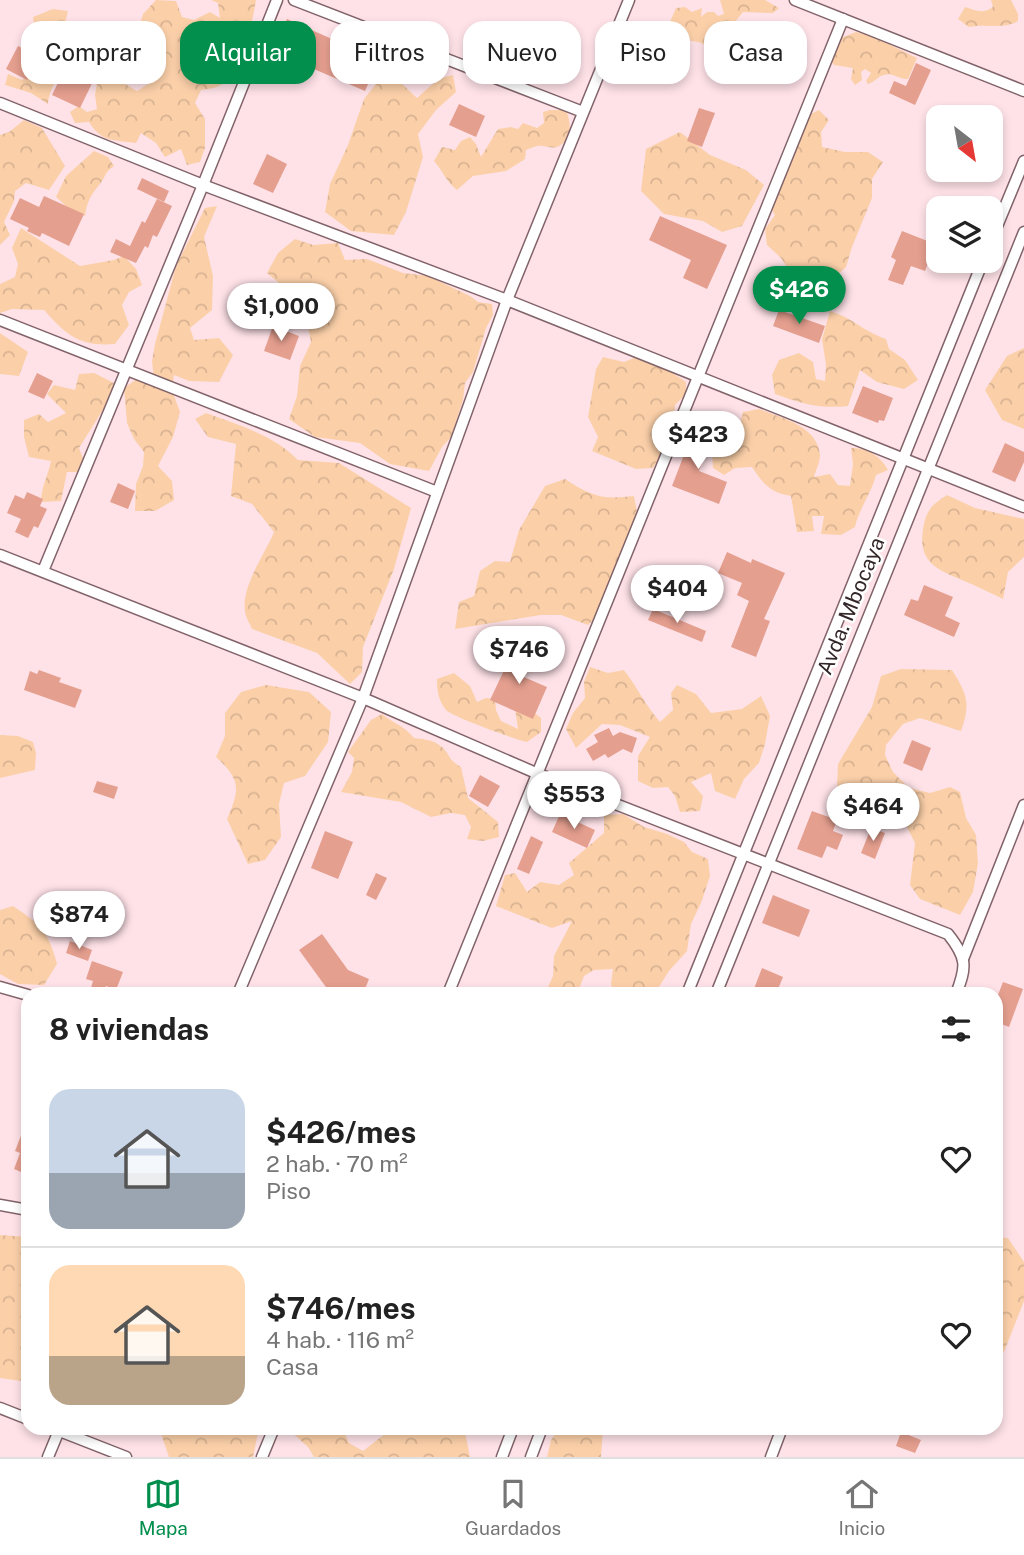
<!DOCTYPE html>
<html lang="es">
<meta charset="utf-8">
<style>
:root{--surface:#fff;--page:#f6f6f6;--text:#222;--muted:#767676;--line:#e0e0e0;--accent:#028e4c}
body{margin:0;font-family:"Public Sans",sans-serif;background:var(--page);color:var(--text);height:100vh;display:flex;flex-direction:column;font-size:26px;white-space:nowrap}
*{box-sizing:border-box;margin:0}
p{font-size:23px;color:var(--muted)}
.icon{flex:none;width:38px;height:38px;fill:none;stroke:currentColor;stroke-width:2;stroke-linecap:round;stroke-linejoin:round}
.map{position:relative;flex:1;overflow:hidden}
.side{position:absolute;left:21px;top:987px;width:982px;height:448px;display:flex;flex-direction:column;background:var(--surface);border-radius:21px;box-shadow:0 4px 10px #0003}
.side>*{flex:none}
.guide{position:absolute;left:21px;top:21px;width:984px;height:63px;display:flex;gap:14px}
.needle{width:46px;rotate:149deg}
.controls{position:absolute;left:926px;top:105px;display:grid;gap:14px}
.controls a{display:grid;place-items:center;width:77px;height:77px;border-radius:14px;background:var(--surface);box-shadow:0 4px 10px #0003;font-size:35px}
.price{position:absolute;translate:-50% -60px;padding:0 16px;border-radius:24px;background:#fff;color:#222;font-size:23px;line-height:46px;filter:drop-shadow(0 2px 4px #0008)}
.price::after{content:'';position:absolute;left:50%;top:42px;width:21px;height:16px;margin-left:-10px;background:inherit;clip-path:polygon(0 0,100% 0,50% 100%)}
.price.active{background:var(--accent);color:#fff}
ul{padding:0;list-style:none}
li{display:flex;align-items:center;gap:21px;height:175px;padding:0 28px}
li+li{border-top:2px solid var(--line)}
li span{display:grid;place-items:center;flex:none;width:196px;height:140px;border-radius:21px;color:#555}
li>.icon{margin-inline-start:auto}
span .icon{width:84px;height:84px;fill:#fffc;stroke-width:1}
li b{font-size:30px}
h2{display:flex;justify-content:space-between;align-items:center;height:84px;padding:0 28px;font-size:30px}
.tag{padding:0 24px;border-radius:21px;background:var(--surface);box-shadow:0 4px 10px #0003;font-size:24px;line-height:63px}
.tag.active{background:var(--accent);color:#fff}
.tabs{display:flex;justify-content:space-around;align-items:center;height:98px;border-top:2px solid var(--line);background:var(--surface);font-size:19px;color:var(--muted)}
.tabs a{display:grid;justify-items:center;gap:4px}
.tabs .active{color:var(--accent)}
.map>svg:first-child{display:block}
</style>
<div class="map">
<svg width="1024" height="1457" viewBox="0 0 1024 1457">
<defs>
<pattern id="forest-crowns" width="20" height="18" patternUnits="userSpaceOnUse" patternTransform="scale(1.75)"><rect width="20" height="18" fill="#fbd0a9"/><path d="M2 6a3 3 0 1 1 6 0M12 15a3 3 0 1 1 6 0" fill="none" stroke="#d8b291"/></pattern>
</defs>
<rect width="100%" height="100%" fill="#fee2e8"/>
<g fill="url(#forest-crowns)">
<path d="M156 0 176 1 182 17 194 20 210 12 220 18 218 3 211 0H256C253 20 241 74 223 84 217 88 208 89 201 90L195 103 205 119V148L200 162 187 165 181 149 165 157 156 143 141 133 136 143C114 140 101 142 89 122L75 123 70 112 79 106 87 112 97 109 95 95 97 83 108 75 111 65 118 55 126 68 122 82 137 91 148 84 152 68 136 38 143 14Z"/>
<path d="M720 0H765L779 8 773 13 743 12 735 22 738 35 727 44 734 48 736 59 729 68 717 69C704 32 701 47 671 36L670 22 676 8 685 7 692 12 702 8 701 17 707 12H714L718 16 724 14Z"/>
<path d="M991 0H1011L1018 14V21C1004 30 986 23 969 27L958 19 965 7C977 11 983 14 993 7Z"/>
<path d="M53 9 68 11C64 26 63 39 57 53 42 43 35 36 33 17Z"/>
<path d="M856 32 872 36 917 58 908 79C899 80 893 72 884 75 878 76 875 82 868 84L866 81 871 73 865 69 861 72 862 80 855 85 851 79 853 68 834 65 831 61 836 40Z"/>
<path d="M395 55 401 83 417 98 438 79 453 75 456 92 436 110 418 134 423 157 406 212 394 235 351 231 325 212 330 184 348 145 364 99 380 79Z"/>
<path d="M60 63C61 78 49 87 48 104L31 93 5 85 8 74 22 80 34 71Z"/>
<path d="M550 110H566C571 122 573 138 559 146 552 150 544 145 537 146 533 147 529 149 526 150L525 159 506 171 473 176 457 190C447 183 442 170 434 161L442 147 455 150 461 141 470 137 476 144 481 157 498 129 511 127 518 129 523 123 537 128 544 123 543 112Z"/>
<path d="M819 110 829 120 821 132 822 147 845 152H868L883 162 872 179V198L852 247 846 267 834 278 828 268 819 270 812 267 794 277 781 258 767 245 765 229 775 215 768 203 809 115Z"/>
<path d="M24 120 42 128 65 166 49 190 26 183 15 191 14 201 4 222 10 235 0 245V135L9 132Z"/>
<path d="M680 132 710 155 746 170 764 185 742 226 722 232 703 221 664 214 641 191 646 149Z"/>
<path d="M94 151 108 157 114 166C103 174 107 175 100 184 91 195 87 201 85 216L66 206 56 197 66 176Z"/>
<path d="M217 206 204 237 213 276 212 310 190 328 194 340 219 338 233 355 219 382 189 381 174 375 172 390 180 412 173 437 158 466 172 481 174 500 155 511H135L136 484 143 466 144 452 134 439 127 423 124 388 141 376 154 380 152 361 155 344 176 266 205 208Z"/>
<path d="M21 228 80 266 114 260 124 256 136 269 142 285 129 292 122 305 129 325 115 344C80 347 66 335 44 310L12 309 0 313V284L15 277 18 264 12 248Z"/>
<path d="M295 239 313 245 338 243 345 260 367 259 403 273 428 276 470 296 478 302 492 304 493 315 486 328 473 372 465 383 463 400 451 437 442 447 429 471 390 464 360 443 315 437 289 419 297 396 300 366 311 342 307 321 311 296 285 288 267 273 278 253Z"/>
<path d="M830 311C852 317 864 332 886 339L889 349 905 360 918 380 904 389 877 382 860 370 848 406C819 409 803 404 775 394L772 375 779 360 799 353 813 362 816 379 825 381 826 365 822 339Z"/>
<path d="M0 333 28 352 19 376 0 374Z"/>
<path d="M1024 348V429L1002 420 985 390 1007 356Z"/>
<path d="M644 354 686 382V394L675 405 672 438 653 468 636 469 592 451 598 437 588 417 596 369 603 357 624 362Z"/>
<path d="M94 373 114 383 111 397 79 448 84 461 77 472H67L61 501 41 502C41 487 48 476 51 461L29 457 24 437V420L39 414 48 422 66 413 47 394 54 385 75 390 79 374Z"/>
<path d="M759 409C782 418 818 426 820 455 820 462 816 470 814 477L830 474 838 485 850 486 853 464 851 448C867 448 880 455 888 470L876 475C871 494 859 509 855 527L841 535 821 534 824 516H812L814 531 797 532 791 496C771 493 763 484 752 467L735 468 724 475 713 468 712 452 722 439 738 432 743 412Z"/>
<path d="M206 413C238 425 274 435 298 460L339 463 411 508 394 569 363 647 362 672 350 684 317 653 252 629C250 624 246 618 245 612 241 586 264 556 274 532L252 504 231 496 236 444 208 437 195 419Z"/>
<path d="M565 479C591 496 602 500 634 496L637 512 622 548 624 568 608 585 605 609 588 625 561 615H541L455 629 459 602 474 596 480 571 495 561 510 562 519 530 545 486Z"/>
<path d="M947 495 975 508 1024 519V557L1008 572 1003 599C989 592 976 586 962 580 936 569 918 562 923 529 926 511 931 505 947 495Z"/>
<path d="M590 667 608 673 624 670C637 687 646 706 660 722L673 710 671 693 677 685 696 694 711 713 742 709 761 696 770 716 765 744 759 763 744 779 735 799 715 791 711 773 691 782 703 796 700 811 680 812 675 796 668 787 653 788 638 781V756L650 737 620 725 602 724 576 748 566 729 573 713 585 698 584 682Z"/>
<path d="M901 669 952 670C967 694 971 703 961 731L920 718 903 724 886 745 885 755 893 772 909 788 930 793 950 787 960 792 966 818 976 835 978 863 973 892 960 915 920 899 910 885 915 843 902 817 837 787 838 764 872 707 881 676Z"/>
<path d="M454 673 470 686 477 702 486 698 495 699 496 710 501 721 518 729 515 708 531 710 541 718V732L527 742C516 740 451 716 446 710 438 700 437 690 437 679Z"/>
<path d="M266 685 309 692 331 712 328 742 305 776 284 783 279 804 281 837 265 860 248 864 227 819C240 789 241 780 216 757L225 736V713L241 692Z"/>
<path d="M382 714C393 723 406 727 414 738 424 739 434 740 442 747 451 755 447 759 461 767L468 798 498 822 499 837 483 841 467 839 471 827 465 815 451 813 431 817 401 802 341 792 352 772 354 758 348 752 371 720Z"/>
<path d="M0 735 18 736 33 742 36 753 35 770 0 778Z"/>
<path d="M623 814 644 827 667 834 684 842 692 852 708 859 710 876 701 903 691 924 687 951 669 971 657 990 648 994H613L611 983 613 969 594 970 584 976 577 994H545L553 976 554 956 572 921 552 928 496 906 505 875 515 873 527 892 540 882 559 885 574 875 569 863 604 833V815Z"/>
<path d="M13 906C41 925 48 931 57 964L44 985 18 984 0 974V910Z"/>
<path d="M0 1235 28 1237V1382L0 1378Z"/>
<path d="M996 1237 1008 1238 1024 1262V1301L1004 1352 996 1350Z"/>
<path d="M159 1428H259L253 1457H169Z"/>
<path d="M287 1428H319L328 1433 343 1429 349 1443 363 1451 390 1430 407 1431 411 1428H460L465 1432 470 1457H314L308 1447Z"/>
<path d="M559 1428H603L601 1457H547L551 1440Z"/>
</g>
<g fill="#e59f8f">
<path d="M287 19 379 60 365 91 272 51Z"/>
<path d="M797 26 804 39 801 41 804 46 770 65 759 45Z"/>
<path d="M18 46 39 57 27 80 6 69Z"/>
<path d="M72 54 100 67 80 108 52 95Z"/>
<path d="M916 63 931 70 915 105 889 93 894 81 906 86Z"/>
<path d="M459 104 485 116 476 137 449 125Z"/>
<path d="M699 108 715 113 702 147 687 141Z"/>
<path d="M267 154 287 164 273 193 253 184Z"/>
<path d="M142 178 169 191 164 202 137 189Z"/>
<path d="M44 196 84 214 69 246 42 233 40 237 27 231 29 228 10 219 20 198 39 207Z"/>
<path d="M157 199 172 206 157 237 153 235 148 248 145 246 136 263 110 252 116 239 130 246 142 221 145 223Z"/>
<path d="M660 216 727 245 707 289 683 278 691 260 649 240Z"/>
<path d="M902 231 935 244 925 271 911 266 903 285 888 280 896 260 891 257Z"/>
<path d="M779 310 825 326 819 343 773 326Z"/>
<path d="M273 326 299 336 290 360 264 351Z"/>
<path d="M37 373 53 381 44 399 28 392Z"/>
<path d="M863 386 893 398 884 421 879 420 878 423 852 413Z"/>
<path d="M694 429 712 436 699 471 727 482 719 504 672 486Z"/>
<path d="M1005 443 1024 452V462L1015 482 992 472Z"/>
<path d="M118 483 135 491 128 509 110 502Z"/>
<path d="M27 492 43 499 40 506 47 509 38 528 34 526 28 538 15 532 21 519 7 513 15 495 24 499Z"/>
<path d="M727 552 751 563 752 559 785 573 764 619 770 621 756 657 731 647 749 601 737 595 742 583 718 573Z"/>
<path d="M924 585 953 597 945 616 960 623 954 637 904 615 911 599 918 601Z"/>
<path d="M653 609 706 631 702 642 648 620Z"/>
<path d="M518 641 531 647 519 675 547 687 533 719 490 700Z"/>
<path d="M39 670 61 678 59 682 82 690 75 708 24 690 30 671 37 674Z"/>
<path d="M609 728 613 736 620 732 637 738 632 753 623 749 608 758 605 754 593 761 586 749 598 742 594 735Z"/>
<path d="M912 740 931 748 922 771 903 763Z"/>
<path d="M480 775 500 786 488 807 469 796Z"/>
<path d="M97 781 118 787 114 799 93 792Z"/>
<path d="M812 811 837 820 833 831 843 835 837 850 827 846 822 858 797 849Z"/>
<path d="M560 814 595 830 587 848 552 832Z"/>
<path d="M871 828 885 833 875 859 861 853Z"/>
<path d="M325 831 353 842 338 879 311 868Z"/>
<path d="M531 836 543 842 529 874 517 869Z"/>
<path d="M376 873 387 878 376 900 366 895Z"/>
<path d="M773 895 810 910 799 937 762 923Z"/>
<path d="M322 934 348 970 369 979 363 994H354L346 991 344 994H331L299 950Z"/>
<path d="M70 941 92 950 88 961 66 953Z"/>
<path d="M92 961 123 972 116 990 106 986 103 992 91 988 93 981 86 979Z"/>
<path d="M762 968 783 977 776 994H752Z"/>
<path d="M1003 982 1023 989 1009 1027 996 1022V1000Z"/>
<path d="M27 1120H28V1175L14 1169 20 1153 15 1151Z"/>
<path d="M901 1432 921 1440 915 1453 896 1446Z"/>
</g>
<g fill="none" stroke-linecap="round" stroke-linejoin="round">
<defs>
<g id="street">
<path d="M294 0 583 112"/>
<path d="M795 0 1024 91"/>
<path d="M0 103 203 185 507 300 1024 507"/>
<path d="M990 243 1024 161"/>
<path d="M0 320 437 492"/>
<path d="M0 555 363 698 536 773 948 934C967 958 967 966 956 994"/>
<path d="M43 571 203 185 277 0"/>
<path d="M963 959 1024 805"/>
<path d="M0 987 28 995"/>
<path d="M238 994 363 698 507 300 629 0"/>
<path d="M448 994 843 19"/>
<path d="M687 994 983 261"/>
<path d="M716 994 1024 232"/>
<path d="M0 1205 28 1210"/>
<path d="M0 1408 28 1419"/>
<path d="M52 1428 126 1457"/>
<path d="M48 1457 60 1428"/>
<path d="M262 1457 274 1428"/>
<path d="M502 1457 513 1428"/>
<path d="M531 1457 542 1428"/>
<path d="M771 1457 782 1428"/>
</g>
</defs>
<use href="#street" stroke="#816369" stroke-width="13"/>
<use href="#street" stroke="#fff" stroke-width="10"/>
</g>
<g text-anchor="middle" stroke-width="5" stroke-linejoin="round" paint-order="stroke">
<g font-size="21" fill="#332629" stroke="#fff">
<text transform="translate(851 606) rotate(-68)" y="7">Avda. Mbocaya</text>
</g>
</g>
</svg>
<div class="controls">
<a><svg class="needle" viewBox="-14 -14 28 28"><path d="M0-13l5 13h-10z" fill="#e53935"/><path d="M0 13l5-13h-10z" fill="#767676"/></svg></a>
<a><svg class="icon" aria-label="layers" viewBox="0 0 24 24"><path d="M12 4l9 5-9 5-9-5zM3 14l9 5 9-5"/></svg></a>
</div>
<b class="price active" style="left:799px;top:326px">$426</b>
<b class="price" style="left:281px;top:343px">$1,000</b>
<b class="price" style="left:698px;top:471px">$423</b>
<b class="price" style="left:677px;top:625px">$404</b>
<b class="price" style="left:519px;top:686px">$746</b>
<b class="price" style="left:574px;top:831px">$553</b>
<b class="price" style="left:873px;top:843px">$464</b>
<b class="price" style="left:79px;top:951px">$874</b>
<div class="guide">
<a class="tag">Comprar</a>
<a class="tag active">Alquilar</a>
<a class="tag">Filtros</a>
<a class="tag">Nuevo</a>
<a class="tag">Piso</a>
<a class="tag">Casa</a>
</div>
<section class="side">
<h2>8 viviendas<svg class="icon" aria-label="filters" viewBox="0 0 24 24"><path d="M4 7h16M4 17h16"/><circle cx="9" cy="7" r="2"/><circle cx="15" cy="17" r="2"/></svg></h2>
<ul>
<li><span style="background:linear-gradient(#c9d6e8 60%,#9aa5b1 0)"><svg class="icon" aria-label="home" viewBox="0 0 24 24"><path d="M3 11l9-7 9 7M6 9v11h12V9"/></svg></span><div><b>$426/mes</b><p>2 hab. · 70 m²</p><p>Piso</p></div><svg class="icon" aria-label="heart" viewBox="0 0 24 24"><path d="M12 20l-8-8c-3-5 5-10 8-4 3-6 11-1 8 4z"/></svg></li>
<li><span style="background:linear-gradient(#ffd9b3 65%,#b9a48a 0)"><svg class="icon" aria-label="home" viewBox="0 0 24 24"><path d="M3 11l9-7 9 7M6 9v11h12V9"/></svg></span><div><b>$746/mes</b><p>4 hab. · 116 m²</p><p>Casa</p></div><svg class="icon" aria-label="heart" viewBox="0 0 24 24"><path d="M12 20l-8-8c-3-5 5-10 8-4 3-6 11-1 8 4z"/></svg></li>
</ul>
</section>
</div>
<nav class="tabs">
<a class="active"><svg class="icon" aria-label="map" viewBox="0 0 24 24"><path d="M3 6l6-2 6 2 6-2v14l-6 2-6-2-6 2zM9 4v14M15 6v14"/></svg>Mapa</a>
<a><svg class="icon" aria-label="saved" viewBox="0 0 24 24"><path d="M7 4h10v16l-5-4-5 4z"/></svg>Guardados</a>
<a><svg class="icon" aria-label="home" viewBox="0 0 24 24"><path d="M3 11l9-7 9 7M6 9v11h12V9"/></svg>Inicio</a>
</nav>
